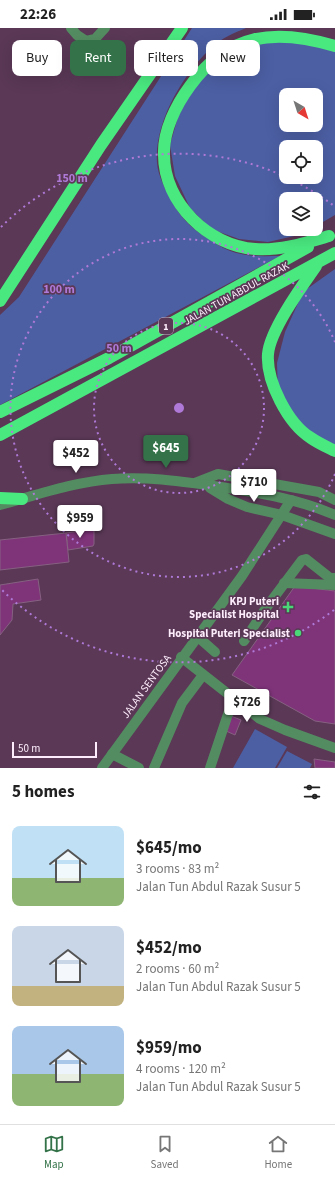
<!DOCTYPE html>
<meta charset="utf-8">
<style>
:root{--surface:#fff;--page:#f2f2f2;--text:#222;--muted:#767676;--line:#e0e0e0;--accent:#347349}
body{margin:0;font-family:"Source Sans 3",sans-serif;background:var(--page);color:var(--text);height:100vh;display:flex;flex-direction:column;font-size:15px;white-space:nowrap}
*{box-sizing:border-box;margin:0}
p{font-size:13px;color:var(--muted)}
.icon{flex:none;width:22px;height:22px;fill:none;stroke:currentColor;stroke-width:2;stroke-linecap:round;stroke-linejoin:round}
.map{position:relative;height:740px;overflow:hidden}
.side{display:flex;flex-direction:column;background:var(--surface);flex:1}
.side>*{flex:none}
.hud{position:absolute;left:12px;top:12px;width:311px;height:36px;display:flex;gap:8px}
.needle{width:26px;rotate:141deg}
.buttons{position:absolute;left:279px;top:60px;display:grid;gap:8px}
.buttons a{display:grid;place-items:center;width:44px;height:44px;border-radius:8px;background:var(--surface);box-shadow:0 4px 16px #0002;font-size:20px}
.scale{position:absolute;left:12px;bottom:10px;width:85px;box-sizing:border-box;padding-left:4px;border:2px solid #fdecfb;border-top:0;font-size:11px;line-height:14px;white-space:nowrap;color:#fdecfb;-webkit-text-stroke:3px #5a3856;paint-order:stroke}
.price{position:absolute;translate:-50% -34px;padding:0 9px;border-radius:4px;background:#fff;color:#222;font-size:13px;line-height:26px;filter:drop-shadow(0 1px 2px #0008)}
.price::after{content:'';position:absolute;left:50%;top:24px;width:12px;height:9px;margin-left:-6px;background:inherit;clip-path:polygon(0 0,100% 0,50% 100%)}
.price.current{background:var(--accent);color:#fff}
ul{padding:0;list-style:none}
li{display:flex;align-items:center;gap:12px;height:100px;padding:0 12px}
li span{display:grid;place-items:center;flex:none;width:112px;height:80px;border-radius:8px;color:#555}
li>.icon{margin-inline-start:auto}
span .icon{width:48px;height:48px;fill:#fffc;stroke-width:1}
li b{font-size:17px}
h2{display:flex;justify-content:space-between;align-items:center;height:48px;padding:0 12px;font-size:17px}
.tag{padding:0 14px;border-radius:8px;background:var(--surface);box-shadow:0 4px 16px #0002;font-size:14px;line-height:36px}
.tag.current{background:var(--accent);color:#fff}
.status{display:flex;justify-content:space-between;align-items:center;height:28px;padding:0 20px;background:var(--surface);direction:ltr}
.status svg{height:11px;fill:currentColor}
.dock{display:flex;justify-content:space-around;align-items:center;height:56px;border-top:1px solid var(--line);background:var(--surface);font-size:11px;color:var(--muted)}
.dock a{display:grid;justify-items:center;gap:2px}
.dock .current{color:var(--accent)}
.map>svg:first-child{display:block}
</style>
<div class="status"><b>22:26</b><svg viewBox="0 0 49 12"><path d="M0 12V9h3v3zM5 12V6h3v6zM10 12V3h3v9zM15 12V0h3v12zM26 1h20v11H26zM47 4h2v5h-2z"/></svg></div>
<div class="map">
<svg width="335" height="740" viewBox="0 0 335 740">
<rect width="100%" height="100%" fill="#5a3856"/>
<g fill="#4c5fa3" fill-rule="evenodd">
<path d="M192 0H246C234 5 222 10 212 19 183 46 154 94 157 135 158 148 165 160 171 172 178 185 186 195 198 204 210 212 226 224 241 226 253 229 268 228 280 228L0 377V287L19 269Z"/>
<path d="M278 6 335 22V187L316 198V171H286V201H311L303 206 268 214 239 211 211 201 190 180 175 148 170 117 178 89 195 57 216 31ZM286 67H316V97H286ZM286 119H316V149H286Z"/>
<path d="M335 241V423L316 414 278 366 277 335 285 304 299 273 307 261Z"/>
<path d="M255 701 287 719 275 740H233Z"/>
<path d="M287 723 312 736 310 740H277Z"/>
</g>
<g fill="#7f347a" stroke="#866181">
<path d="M94 501V516L93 518 68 522 66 505Z"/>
<path d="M66 505 69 534 0 542V512Z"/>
<path d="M38 551 41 572 13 576 12 592 0 607V557Z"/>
<path d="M295 558 335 563V696L315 693 232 647Z"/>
<path d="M231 688 241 692 235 707 226 703Z"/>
<path d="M314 731 335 734V740H315Z"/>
</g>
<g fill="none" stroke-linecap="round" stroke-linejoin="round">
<g stroke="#548c61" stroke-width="10">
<path d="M71 0 77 7 86 13 95 11 105 0"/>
<path d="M195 455 218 446 319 464 335 472"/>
<path d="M210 460 228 471 247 479 282 487 335 506"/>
<path d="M0 477C37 467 74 454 112 451 149 448 185 454 221 459 260 465 298 471 335 487"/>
<path d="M284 555 335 557"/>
<path d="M198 609 215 624"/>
<path d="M244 613 266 580 302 532 306 531 330 550H335"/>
<path d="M181 629 260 691 285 702 335 720"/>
<path d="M112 726 139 740"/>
<path d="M102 740 242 548 291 472"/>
<path d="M154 740 182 675 203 647"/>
<path d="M210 740 233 671"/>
</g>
<g stroke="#4ae980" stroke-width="12">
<path d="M329 208C305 215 280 223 255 221 209 218 164 175 164 127 163 103 176 77 190 58 228 5 275 0 335 18"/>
<path d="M316 238C302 258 270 302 268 326 266 353 288 396 311 410 318 415 327 419 335 423"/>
<path d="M0 273 101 117 182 0"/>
<path d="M0 384 109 330 308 219"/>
<path d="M0 407 335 225"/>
<path d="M0 470 22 471"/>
</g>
</g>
<g fill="none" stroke="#af79d7" stroke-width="2" stroke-dasharray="2 4">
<circle cx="179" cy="380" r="85"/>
<path d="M335 446A169 169 0 1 1 335 314"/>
<path d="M334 582A254 254 0 0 1 1 561M1 199A254 254 0 0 1 334 178"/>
</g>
<g fill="#4ad778" stroke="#5a3856" stroke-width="1.5">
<path d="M286 573h4v4h4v4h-4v4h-4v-4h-4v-4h4z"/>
<circle cx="298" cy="605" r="4"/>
</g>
<g text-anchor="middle" stroke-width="3.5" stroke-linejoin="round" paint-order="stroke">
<rect fill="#5a3856" stroke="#ccb6ca" stroke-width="1" x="159" y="290" width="14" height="16" rx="3"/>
<g font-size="10" font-weight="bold" fill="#fdecfb">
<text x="166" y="302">1</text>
</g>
<g font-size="11" fill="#fdecfb" stroke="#5a3856">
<text transform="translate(236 265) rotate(-29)" y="4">JALAN TUN ABDUL RAZAK</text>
<text transform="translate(146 658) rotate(-54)" y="4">JALAN SENTOSA</text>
</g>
<g font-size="11" font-weight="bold" fill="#fdecfb" stroke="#5a3856" text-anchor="end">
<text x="279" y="577">KPJ Puteri<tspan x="279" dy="13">Specialist Hospital</tspan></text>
<text x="290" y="609">Hospital Puteri Specialist</text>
</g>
</g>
<circle cx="179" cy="380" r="6" fill="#af79d7" stroke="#5a3856" stroke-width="2"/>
<g font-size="12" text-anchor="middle" font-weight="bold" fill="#af79d7" stroke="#5a3856" stroke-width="3.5" stroke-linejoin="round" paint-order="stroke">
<text x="72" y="154">150 m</text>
<text x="59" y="265">100 m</text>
<text x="119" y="324">50 m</text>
</g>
</svg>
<div class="buttons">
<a><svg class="needle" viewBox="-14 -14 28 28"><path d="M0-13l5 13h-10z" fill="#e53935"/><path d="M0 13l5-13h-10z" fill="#767676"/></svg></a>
<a><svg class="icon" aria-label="locate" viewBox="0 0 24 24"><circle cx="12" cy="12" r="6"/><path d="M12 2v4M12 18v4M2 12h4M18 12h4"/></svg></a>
<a><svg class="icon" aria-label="layers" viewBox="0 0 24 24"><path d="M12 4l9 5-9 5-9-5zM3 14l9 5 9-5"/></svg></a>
</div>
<div class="scale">50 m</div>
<b class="price current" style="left:166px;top:441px">$645</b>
<b class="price" style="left:76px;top:446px">$452</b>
<b class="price" style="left:254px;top:475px">$710</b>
<b class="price" style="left:80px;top:511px">$959</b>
<b class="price" style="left:247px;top:695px">$726</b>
<div class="hud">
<a class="tag">Buy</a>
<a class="tag current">Rent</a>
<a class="tag">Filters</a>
<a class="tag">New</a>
</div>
</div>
<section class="side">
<h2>5 homes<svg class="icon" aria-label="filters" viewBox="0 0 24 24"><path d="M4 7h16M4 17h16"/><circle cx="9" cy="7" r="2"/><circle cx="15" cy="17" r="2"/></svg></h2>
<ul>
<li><span style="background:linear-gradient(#bfe0f5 65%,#8fb573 0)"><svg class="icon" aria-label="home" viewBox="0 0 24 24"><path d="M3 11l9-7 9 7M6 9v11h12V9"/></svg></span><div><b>$645/mo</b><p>3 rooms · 83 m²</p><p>Jalan Tun Abdul Razak Susur 5</p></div></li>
<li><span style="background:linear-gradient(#c9d6e8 75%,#c2b280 0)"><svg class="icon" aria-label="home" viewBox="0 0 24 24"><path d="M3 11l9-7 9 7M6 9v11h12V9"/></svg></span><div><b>$452/mo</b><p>2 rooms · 60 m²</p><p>Jalan Tun Abdul Razak Susur 5</p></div></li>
<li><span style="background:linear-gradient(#a9c7e8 60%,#8fb573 0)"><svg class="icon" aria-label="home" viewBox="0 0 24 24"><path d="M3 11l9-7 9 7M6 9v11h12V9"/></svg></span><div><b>$959/mo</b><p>4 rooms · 120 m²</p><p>Jalan Tun Abdul Razak Susur 5</p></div></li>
</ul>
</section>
<nav class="dock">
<a class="current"><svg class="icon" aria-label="map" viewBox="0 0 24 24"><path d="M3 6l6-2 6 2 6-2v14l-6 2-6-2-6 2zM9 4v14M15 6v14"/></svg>Map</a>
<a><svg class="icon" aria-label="saved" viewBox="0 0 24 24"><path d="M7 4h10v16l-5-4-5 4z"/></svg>Saved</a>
<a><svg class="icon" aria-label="home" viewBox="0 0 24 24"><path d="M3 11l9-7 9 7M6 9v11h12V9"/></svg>Home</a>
</nav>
